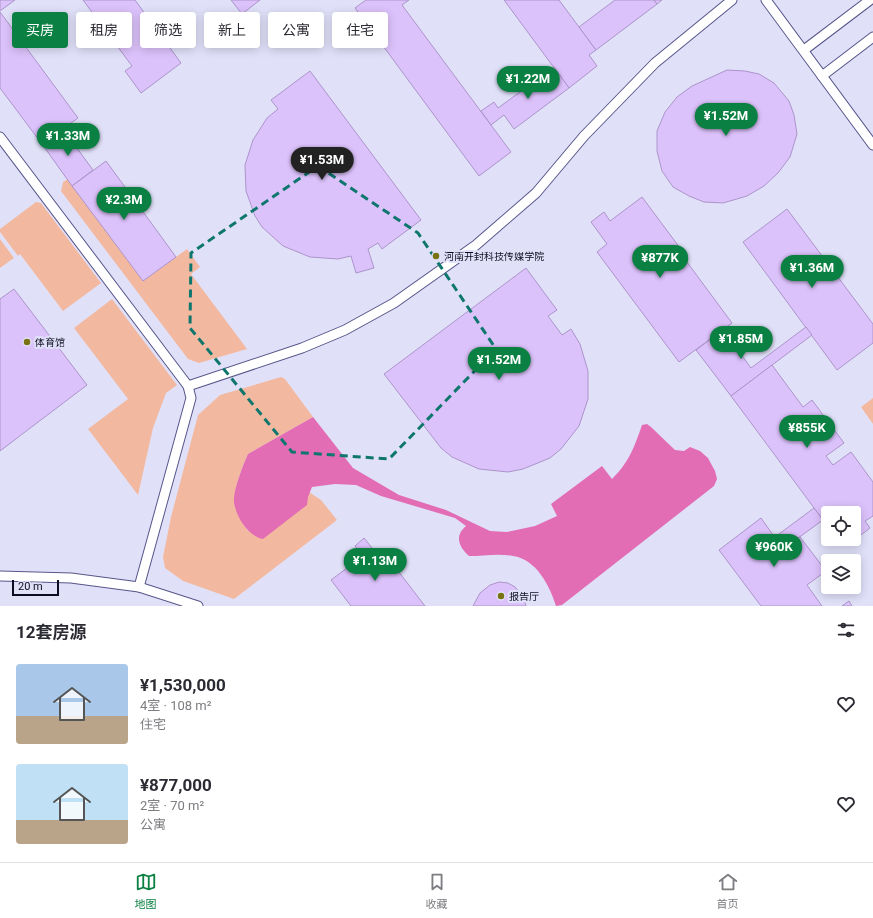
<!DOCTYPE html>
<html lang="zh">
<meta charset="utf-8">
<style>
:root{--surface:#fff;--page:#f2f2f3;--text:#2b2b33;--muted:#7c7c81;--line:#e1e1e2;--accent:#0b8043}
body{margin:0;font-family:Roboto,"Noto Sans SC",sans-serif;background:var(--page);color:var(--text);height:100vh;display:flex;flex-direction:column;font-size:15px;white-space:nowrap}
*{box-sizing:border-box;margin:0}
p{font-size:13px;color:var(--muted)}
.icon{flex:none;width:22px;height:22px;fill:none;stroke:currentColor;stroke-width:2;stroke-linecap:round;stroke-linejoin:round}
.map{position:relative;height:606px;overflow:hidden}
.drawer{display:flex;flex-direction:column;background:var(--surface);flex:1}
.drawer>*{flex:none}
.banner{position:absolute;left:12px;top:12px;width:400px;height:36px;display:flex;gap:8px}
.fabs{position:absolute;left:821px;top:506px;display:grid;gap:8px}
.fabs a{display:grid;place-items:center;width:40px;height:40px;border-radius:4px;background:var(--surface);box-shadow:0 2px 10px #0003;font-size:20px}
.scale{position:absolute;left:12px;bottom:10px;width:47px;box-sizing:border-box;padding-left:4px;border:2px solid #0d0b1f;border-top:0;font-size:11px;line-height:14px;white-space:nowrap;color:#0d0b1f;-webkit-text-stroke:3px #e0e1f9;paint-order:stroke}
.price{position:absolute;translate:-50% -34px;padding:0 9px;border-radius:14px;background:var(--accent);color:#fff;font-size:13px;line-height:26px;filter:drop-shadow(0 1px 2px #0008)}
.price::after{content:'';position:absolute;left:50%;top:24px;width:12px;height:9px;margin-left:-6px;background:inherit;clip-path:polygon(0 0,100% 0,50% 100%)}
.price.active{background:#222;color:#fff}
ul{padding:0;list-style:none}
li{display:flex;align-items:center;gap:12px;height:100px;padding:0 16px}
li span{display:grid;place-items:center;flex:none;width:112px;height:80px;border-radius:4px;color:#555}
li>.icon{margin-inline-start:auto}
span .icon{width:48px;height:48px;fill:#fffc;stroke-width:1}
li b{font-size:17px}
h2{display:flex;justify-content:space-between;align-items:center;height:48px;padding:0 16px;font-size:17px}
.tag{padding:0 14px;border-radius:4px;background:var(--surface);box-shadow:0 2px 10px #0003;font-size:14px;line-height:36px}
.tag.active{background:var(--accent);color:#fff}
.dock{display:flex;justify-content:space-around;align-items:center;height:56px;border-top:1px solid var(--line);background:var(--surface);font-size:11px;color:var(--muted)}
.dock a{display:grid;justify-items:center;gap:2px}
.dock .active{color:var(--accent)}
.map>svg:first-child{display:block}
</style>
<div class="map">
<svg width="873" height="606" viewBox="0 0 873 606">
<rect width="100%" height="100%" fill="#e0e1f9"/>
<g fill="#f3b9a0">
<path d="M68 179 143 281 187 249 200 267 191 274 247 349 199 363 188 359 61 191 63 182Z"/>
<path d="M36 202 41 203 101 283 63 311 20 254 18 256 0 232V229Z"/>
<path d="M0 239 14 258 0 268Z"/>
<path d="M112 299 177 385 166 393 153 428 138 495 88 429 128 399 74 328Z"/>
<path d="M281 377 285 379 313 417 248 454C243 465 233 491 235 502 236 513 242 522 248 531L308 497 309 492 321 500 337 520 234 599 183 581 165 568 163 557 171 517 198 415 220 395Z"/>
<path d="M873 398V424L861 407Z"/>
</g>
<path fill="#e26db4" d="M313 417 353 468 399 495 446 510 490 531 507 532 535 526 557 516 551 504 602 466 612 479C629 462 634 448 642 425L647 424 651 427 675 450 684 451 690 447 700 451 708 458 715 471 717 479 714 486 562 605 556 606C550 586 536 559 513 556 499 553 483 556 469 556 459 547 454 536 466 526L455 518 381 496 356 485 335 484 312 487 308 497 307 505 263 539C248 536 236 517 234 502 233 491 243 465 248 454Z"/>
<g fill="#dcc2fb" stroke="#ac94ca">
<path d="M0 0H15L0 11Z"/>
<path d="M83 0H135L181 63 141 93 125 71 132 66Z"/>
<path d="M231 0H260L242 14Z"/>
<path d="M366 0H409L402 5 511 152 479 176 355 8Z"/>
<path d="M504 0H559L596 50 589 55 597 66 569 88Z"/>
<path d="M615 0H654L657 4 596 50 579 27Z"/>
<path d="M654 0H662L657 4Z"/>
<path d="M0 12 78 118 42 144 0 88Z"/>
<path d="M554 67 569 88 514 129 504 115 491 125 481 111 494 102 498 108Z"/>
<path d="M727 70 745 71 759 74 774 83 789 101 794 115 797 134 790 157 778 173 764 186 747 196 723 203 704 202 689 196 673 187 662 171 657 151V131L665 112 677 97 692 86Z"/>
<path d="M310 71 421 220 382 249 378 243 368 249 374 268 356 273 351 256 338 259 310 257 283 246 262 227 255 216 246 191 245 165 253 140 267 118 278 109 271 100Z"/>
<path d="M63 129 93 170 72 186 42 144Z"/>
<path d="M106 161 176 257 143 281 72 186Z"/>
<path d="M642 197 683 252 681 254 732 323 679 362 597 252 607 244 591 222 604 212 610 221Z"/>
<path d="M787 209 873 324V343L837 370 743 242Z"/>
<path d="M526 268 557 310 548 316 562 335 571 329 580 344 588 371V399L579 426 561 449 550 458 523 469 508 472 479 469 452 457 441 448 384 374Z"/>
<path d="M14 289 87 385 0 451V299Z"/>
<path d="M806 327 812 335 731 396 696 350 723 330 751 368Z"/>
<path d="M772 365 803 407 812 400 844 443 826 456 833 465 851 452 873 482V516L865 521 870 528 853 541 851 539H854V513H828V516L823 520 731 396Z"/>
<path d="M814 508 823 520 783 549 775 537Z"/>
<path d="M761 518 783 549 800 537 826 571 807 585 822 606H761L719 550Z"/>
<path d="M364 538 380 558 385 554 425 606H351L331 580 355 562 357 565 365 559 355 546Z"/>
<path d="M499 582 508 583 515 587 524 598 526 606H473L480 593 490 585Z"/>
<path d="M849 601 852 606H842Z"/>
</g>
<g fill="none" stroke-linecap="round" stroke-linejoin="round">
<defs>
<g id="lane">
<path d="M766 0 873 145"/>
<path d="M804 50 870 0"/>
<path d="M822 76 873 37"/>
<path d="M0 137 188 386 191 398 139 587"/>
<path d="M188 386 302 348 345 330 394 303 476 245 536 193 584 136 655 63 732 0"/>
<path d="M0 576 71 578 139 587 198 606"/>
</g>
</defs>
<use href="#lane" stroke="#575589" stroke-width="11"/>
<use href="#lane" stroke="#fff" stroke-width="9"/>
</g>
<path fill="none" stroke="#0f766e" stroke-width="3" stroke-dasharray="8 5" stroke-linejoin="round" d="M318 166 418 233 496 349 389 459 292 452 190 328 191 253Z"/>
<g fill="#797213" stroke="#e0e1f9" stroke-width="1.5">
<circle cx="436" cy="256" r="4"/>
<circle cx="27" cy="342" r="4"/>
<circle cx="501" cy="596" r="4"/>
</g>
<g text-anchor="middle" stroke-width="4" stroke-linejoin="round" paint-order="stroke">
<g font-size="10" fill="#0d0b1f" stroke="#e0e1f9" text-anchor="start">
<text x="444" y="260">河南开封科技传媒学院</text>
<text x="35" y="346">体育馆</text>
<text x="509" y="600">报告厅</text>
</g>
</g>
</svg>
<div class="fabs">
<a><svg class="icon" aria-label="locate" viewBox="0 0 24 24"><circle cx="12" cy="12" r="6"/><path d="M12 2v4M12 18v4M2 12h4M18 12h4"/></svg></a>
<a><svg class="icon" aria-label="layers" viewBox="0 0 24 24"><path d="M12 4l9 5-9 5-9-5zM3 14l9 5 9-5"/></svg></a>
</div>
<div class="scale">20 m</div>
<b class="price" style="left:528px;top:100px">¥1.22M</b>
<b class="price" style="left:726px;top:137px">¥1.52M</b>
<b class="price" style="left:68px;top:157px">¥1.33M</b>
<b class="price active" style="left:322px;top:181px">¥1.53M</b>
<b class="price" style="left:124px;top:221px">¥2.3M</b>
<b class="price" style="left:660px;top:279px">¥877K</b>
<b class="price" style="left:812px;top:289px">¥1.36M</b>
<b class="price" style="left:741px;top:360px">¥1.85M</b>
<b class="price" style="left:499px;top:381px">¥1.52M</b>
<b class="price" style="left:807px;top:449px">¥855K</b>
<b class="price" style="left:774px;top:568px">¥960K</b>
<b class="price" style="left:375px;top:582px">¥1.13M</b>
<div class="banner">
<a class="tag active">买房</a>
<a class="tag">租房</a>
<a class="tag">筛选</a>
<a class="tag">新上</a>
<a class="tag">公寓</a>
<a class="tag">住宅</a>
</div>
</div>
<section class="drawer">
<h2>12套房源<svg class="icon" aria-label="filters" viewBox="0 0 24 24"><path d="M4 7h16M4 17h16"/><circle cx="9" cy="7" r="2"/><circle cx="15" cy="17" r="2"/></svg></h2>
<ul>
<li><span style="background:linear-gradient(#a9c7e8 65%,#b9a48a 0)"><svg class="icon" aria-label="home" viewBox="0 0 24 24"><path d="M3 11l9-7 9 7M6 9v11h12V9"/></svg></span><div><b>¥1,530,000</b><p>4室 · 108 m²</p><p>住宅</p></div><svg class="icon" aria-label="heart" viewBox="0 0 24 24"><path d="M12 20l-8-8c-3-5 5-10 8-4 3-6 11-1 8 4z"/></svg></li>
<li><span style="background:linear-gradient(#bfe0f5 70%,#b9a48a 0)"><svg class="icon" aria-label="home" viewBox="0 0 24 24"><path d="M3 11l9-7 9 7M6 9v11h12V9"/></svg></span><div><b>¥877,000</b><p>2室 · 70 m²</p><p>公寓</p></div><svg class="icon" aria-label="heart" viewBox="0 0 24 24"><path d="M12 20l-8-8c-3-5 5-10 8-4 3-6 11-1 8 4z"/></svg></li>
</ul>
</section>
<nav class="dock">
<a class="active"><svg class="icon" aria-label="map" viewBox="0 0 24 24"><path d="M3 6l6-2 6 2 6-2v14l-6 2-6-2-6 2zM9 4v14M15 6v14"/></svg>地图</a>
<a><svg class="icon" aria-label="saved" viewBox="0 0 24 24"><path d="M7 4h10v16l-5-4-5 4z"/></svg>收藏</a>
<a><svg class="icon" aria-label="home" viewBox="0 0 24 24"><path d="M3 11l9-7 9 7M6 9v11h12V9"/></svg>首页</a>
</nav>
